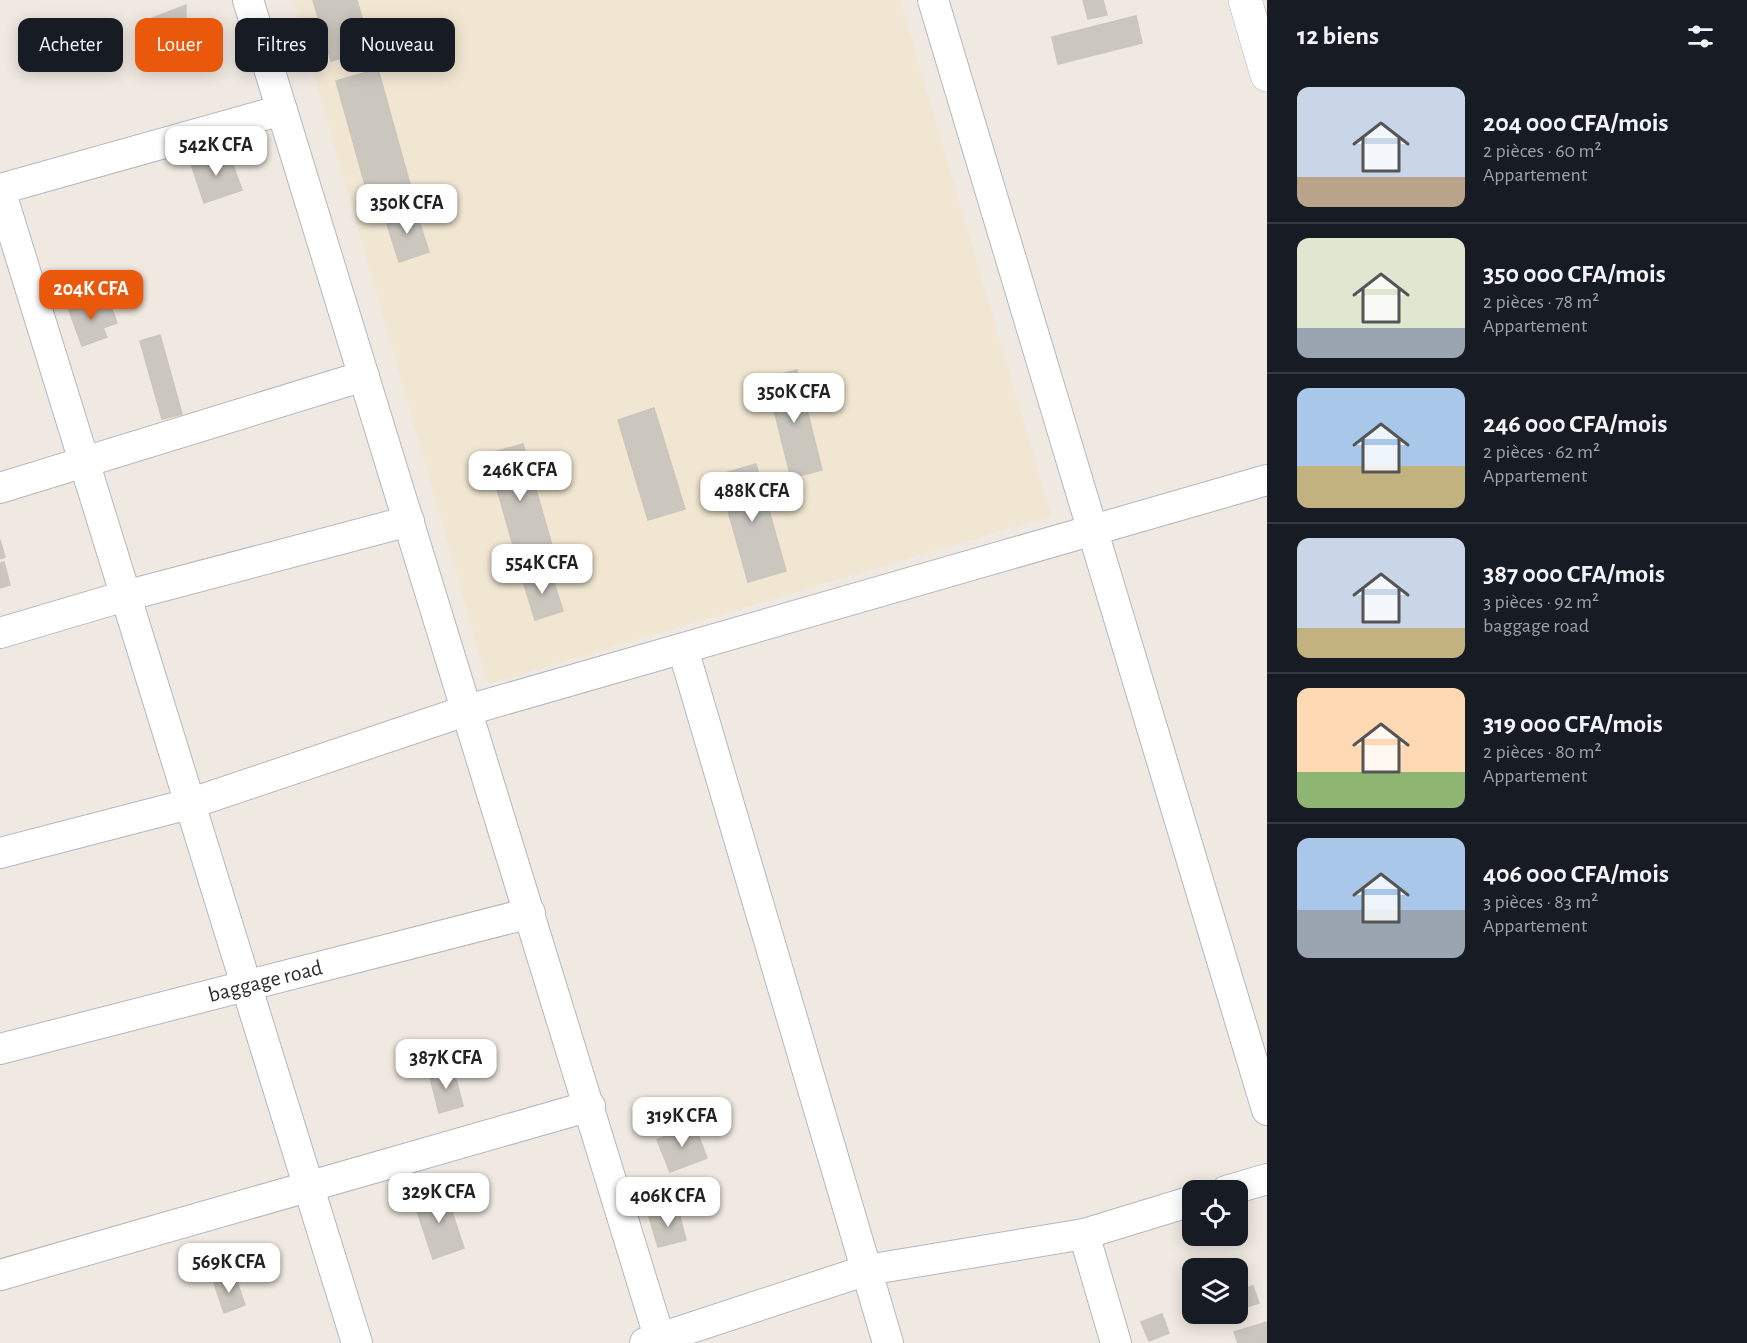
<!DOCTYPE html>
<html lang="fr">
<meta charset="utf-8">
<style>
:root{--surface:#171b24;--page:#20242c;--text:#f1f3f6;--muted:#9ea1a6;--line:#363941;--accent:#ea580c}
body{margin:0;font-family:"Alegreya Sans",sans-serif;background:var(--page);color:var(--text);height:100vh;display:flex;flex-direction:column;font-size:22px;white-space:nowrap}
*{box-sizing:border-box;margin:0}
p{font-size:20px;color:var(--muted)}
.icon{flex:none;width:33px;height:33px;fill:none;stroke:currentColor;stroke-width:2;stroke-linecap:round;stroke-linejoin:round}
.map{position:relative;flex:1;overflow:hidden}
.details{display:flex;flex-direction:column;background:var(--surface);width:480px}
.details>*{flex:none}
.hud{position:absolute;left:18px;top:18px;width:570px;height:54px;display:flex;gap:12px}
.fabs{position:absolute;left:1182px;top:1180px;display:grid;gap:12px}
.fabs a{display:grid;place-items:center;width:66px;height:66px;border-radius:12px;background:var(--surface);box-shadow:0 3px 15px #0003;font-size:30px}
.price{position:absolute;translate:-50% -51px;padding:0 14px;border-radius:12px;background:#fff;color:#222;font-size:20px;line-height:39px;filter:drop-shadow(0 2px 3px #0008)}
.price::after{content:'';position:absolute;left:50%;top:36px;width:18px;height:14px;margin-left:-9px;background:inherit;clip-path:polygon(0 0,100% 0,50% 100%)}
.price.on{background:var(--accent);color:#fff}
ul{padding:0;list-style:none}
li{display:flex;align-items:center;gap:18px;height:150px;padding:0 30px}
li+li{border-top:2px solid var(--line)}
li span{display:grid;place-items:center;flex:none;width:168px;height:120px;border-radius:12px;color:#555}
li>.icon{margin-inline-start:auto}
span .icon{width:72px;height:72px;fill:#fffc;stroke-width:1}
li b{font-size:26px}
h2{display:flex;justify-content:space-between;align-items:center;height:72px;padding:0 30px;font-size:26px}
.chip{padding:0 21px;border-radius:12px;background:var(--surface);box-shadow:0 3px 15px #0003;font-size:21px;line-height:54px}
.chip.on{background:var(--accent);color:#fff}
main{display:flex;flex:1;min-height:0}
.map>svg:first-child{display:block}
</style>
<main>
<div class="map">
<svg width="1267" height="1343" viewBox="0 0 1267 1343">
<rect width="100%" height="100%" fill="#efe9e1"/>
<path fill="#f0e6d1" d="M293 0H900L1051 516 488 684Z"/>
<g fill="#cbc7bf" stroke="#cbc5ba" stroke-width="1.5">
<path d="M313 0H357L371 50 331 61Z"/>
<path d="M1083 0H1103L1107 15 1088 19Z"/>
<path d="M186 5 185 53 163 63 150 19Z"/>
<path d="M1136 16 1142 43 1058 64 1052 37Z"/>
<path d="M378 69 411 188 369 199 336 81Z"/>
<path d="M228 151 242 190 204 203 191 164Z"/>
<path d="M415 209 429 252 399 262 385 218Z"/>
<path d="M86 299 91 311 110 304 117 323 103 328 107 337 82 346 67 305Z"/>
<path d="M160 335 182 414 162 419 140 341Z"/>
<path d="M797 370 822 470 791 478 766 378Z"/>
<path d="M654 408 685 509 648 520 618 420Z"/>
<path d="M523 444 553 549 517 559 487 454Z"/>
<path d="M756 464 786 571 748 582 718 475Z"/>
<path d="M0 540 5 557 0 559Z"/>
<path d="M4 562 10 585 0 588V563Z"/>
<path d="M550 570 563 611 535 620 522 578Z"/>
<path d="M453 1067 463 1106 439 1113 429 1073Z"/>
<path d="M694 1124 707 1158 670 1172 657 1140Z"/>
<path d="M444 1188 464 1248 433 1259 413 1199Z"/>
<path d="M678 1209 686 1240 658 1247 649 1217Z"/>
<path d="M235 1276 245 1305 224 1313 214 1283Z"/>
<path d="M1253 1286 1259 1303 1238 1310V1291Z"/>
<path d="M1162 1314 1169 1333 1149 1341 1141 1322Z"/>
<path d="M1267 1322V1343H1238L1234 1332Z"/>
</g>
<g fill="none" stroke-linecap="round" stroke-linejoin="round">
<defs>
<g id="minor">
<path d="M248 0 661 1343"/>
<path d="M933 0 1267 1110"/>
<path d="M0 189 282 110"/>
<path d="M0 190 357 1343"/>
<path d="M0 488 364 376"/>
<path d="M0 633 125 596 409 521"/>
<path d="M683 649 888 1343"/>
<path d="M0 853 189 804 468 710 1267 480"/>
<path d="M0 1049 530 913"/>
<path d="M1226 1191 1267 1179"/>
<path d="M1084 1234 1116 1343"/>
<path d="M0 1275 590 1106"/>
<path d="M645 1343 867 1270 1084 1234 1192 1201"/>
</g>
<path id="tertiary" d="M1245 0 1267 75"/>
</defs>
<use href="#minor" stroke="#b4b7c1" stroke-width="32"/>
<use href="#tertiary" stroke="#b4b7c1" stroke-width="34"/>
<use href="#minor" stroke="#fff" stroke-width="30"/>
<use href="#tertiary" stroke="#fff" stroke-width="33"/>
</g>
<g text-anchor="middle" stroke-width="6" stroke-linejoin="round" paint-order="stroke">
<g font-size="22" fill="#2e2e2e" stroke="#fff">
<text transform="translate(265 980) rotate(-14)" y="8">baggage road</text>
</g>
</g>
</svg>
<div class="fabs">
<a><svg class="icon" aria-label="locate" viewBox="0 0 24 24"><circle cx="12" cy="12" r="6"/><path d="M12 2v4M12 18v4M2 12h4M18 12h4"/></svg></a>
<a><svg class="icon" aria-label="layers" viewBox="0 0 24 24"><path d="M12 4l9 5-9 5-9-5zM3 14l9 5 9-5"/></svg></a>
</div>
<b class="price" style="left:216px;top:177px">542K CFA</b>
<b class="price" style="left:407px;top:235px">350K CFA</b>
<b class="price on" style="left:91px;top:321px">204K CFA</b>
<b class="price" style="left:794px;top:424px">350K CFA</b>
<b class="price" style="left:520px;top:502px">246K CFA</b>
<b class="price" style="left:752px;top:523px">488K CFA</b>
<b class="price" style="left:542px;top:595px">554K CFA</b>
<b class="price" style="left:446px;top:1090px">387K CFA</b>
<b class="price" style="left:682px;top:1148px">319K CFA</b>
<b class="price" style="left:439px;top:1224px">329K CFA</b>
<b class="price" style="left:668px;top:1228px">406K CFA</b>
<b class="price" style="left:229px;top:1294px">569K CFA</b>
<div class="hud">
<a class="chip">Acheter</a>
<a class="chip on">Louer</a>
<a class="chip">Filtres</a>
<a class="chip">Nouveau</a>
</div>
</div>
<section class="details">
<h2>12 biens<svg class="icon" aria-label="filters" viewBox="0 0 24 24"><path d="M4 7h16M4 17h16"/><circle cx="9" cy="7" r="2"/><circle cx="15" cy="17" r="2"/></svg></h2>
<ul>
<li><span style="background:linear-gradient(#c9d6e8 75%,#b9a48a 0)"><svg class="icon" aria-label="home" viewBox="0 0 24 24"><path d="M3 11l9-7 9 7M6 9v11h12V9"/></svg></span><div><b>204 000 CFA/mois</b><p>2 pièces · 60 m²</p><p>Appartement</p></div></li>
<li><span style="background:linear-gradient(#dfe7d0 75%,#9aa5b1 0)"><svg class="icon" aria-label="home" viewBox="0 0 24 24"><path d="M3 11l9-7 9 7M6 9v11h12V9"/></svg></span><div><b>350 000 CFA/mois</b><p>2 pièces · 78 m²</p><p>Appartement</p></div></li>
<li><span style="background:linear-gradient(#a9c7e8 65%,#c2b280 0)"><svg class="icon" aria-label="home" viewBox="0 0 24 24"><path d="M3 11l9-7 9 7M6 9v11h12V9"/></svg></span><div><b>246 000 CFA/mois</b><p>2 pièces · 62 m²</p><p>Appartement</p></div></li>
<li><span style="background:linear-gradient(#c9d6e8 75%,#c2b280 0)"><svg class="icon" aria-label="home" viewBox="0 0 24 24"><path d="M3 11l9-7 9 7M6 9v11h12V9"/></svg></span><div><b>387 000 CFA/mois</b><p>3 pièces · 92 m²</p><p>baggage road</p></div></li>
<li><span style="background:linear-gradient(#ffd9b3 70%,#8fb573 0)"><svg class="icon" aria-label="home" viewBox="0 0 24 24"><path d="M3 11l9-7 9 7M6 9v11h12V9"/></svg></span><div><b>319 000 CFA/mois</b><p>2 pièces · 80 m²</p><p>Appartement</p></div></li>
<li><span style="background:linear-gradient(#a9c7e8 60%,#9aa5b1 0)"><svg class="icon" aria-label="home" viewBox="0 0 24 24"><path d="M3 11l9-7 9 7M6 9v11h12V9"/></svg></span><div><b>406 000 CFA/mois</b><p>3 pièces · 83 m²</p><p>Appartement</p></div></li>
</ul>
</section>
</main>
